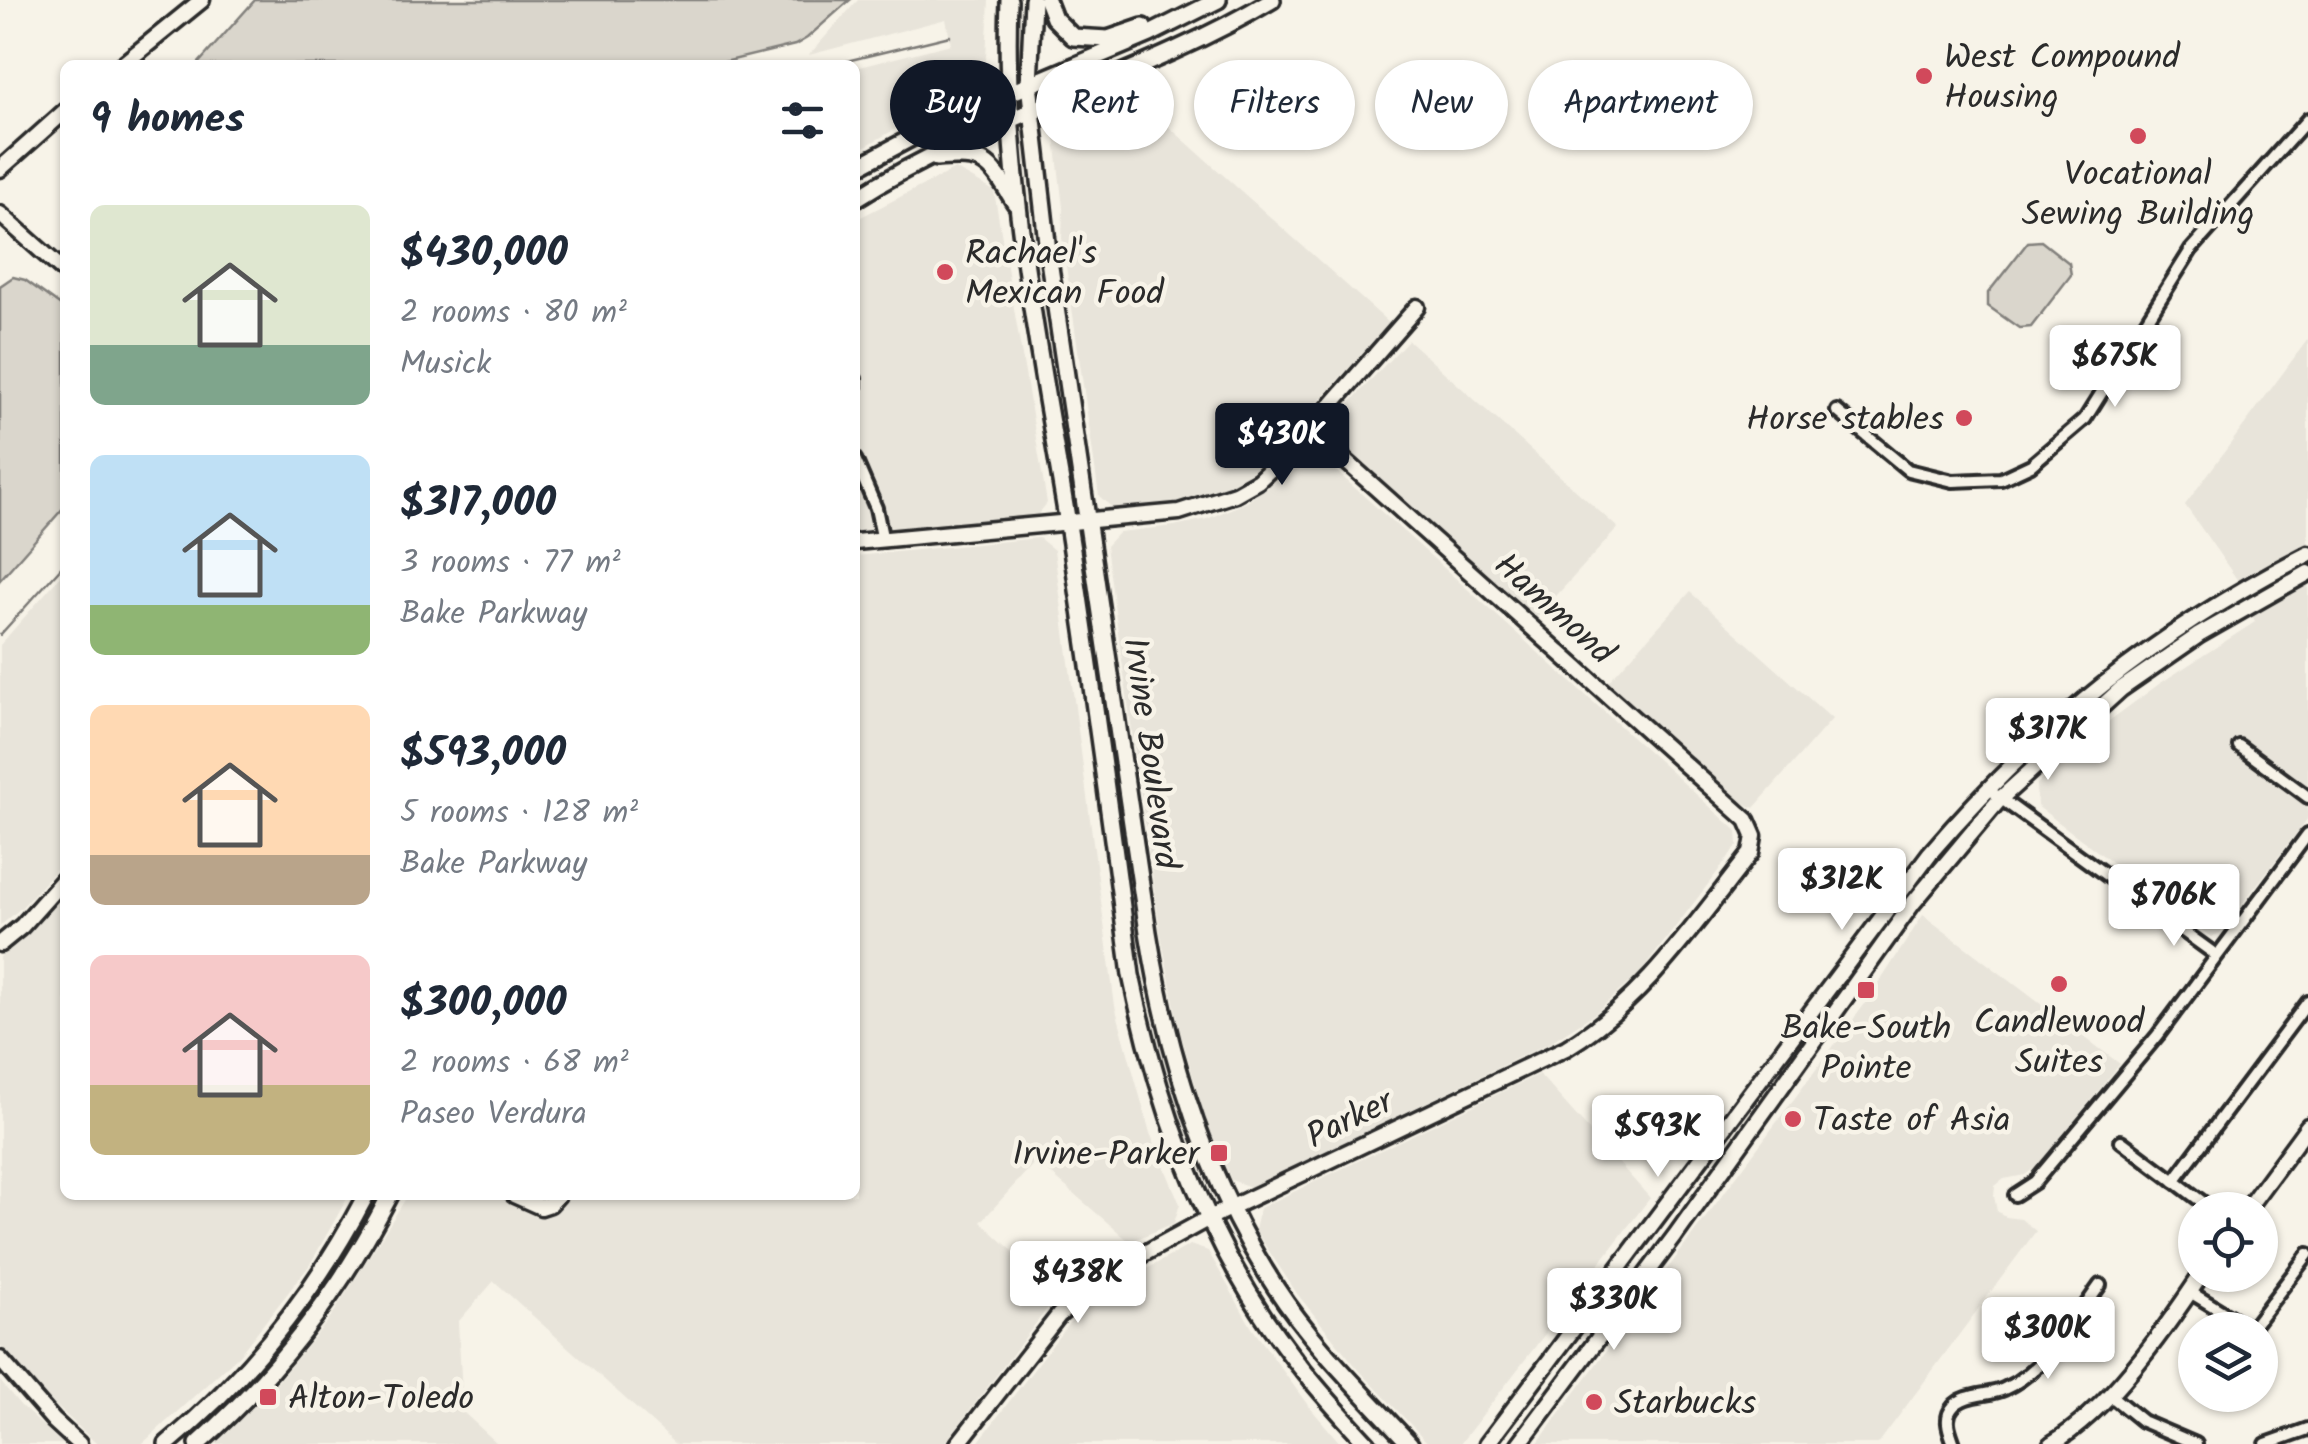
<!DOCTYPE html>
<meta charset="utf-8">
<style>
:root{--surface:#fff;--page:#f6f6f7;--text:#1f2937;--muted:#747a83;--accent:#111827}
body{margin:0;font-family:Kalam,sans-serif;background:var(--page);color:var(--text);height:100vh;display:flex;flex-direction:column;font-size:38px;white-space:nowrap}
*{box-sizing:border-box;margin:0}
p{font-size:32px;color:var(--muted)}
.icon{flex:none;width:55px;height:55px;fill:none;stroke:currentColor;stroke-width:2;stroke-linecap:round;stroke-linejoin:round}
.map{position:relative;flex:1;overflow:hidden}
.sheet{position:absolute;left:60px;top:60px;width:800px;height:1140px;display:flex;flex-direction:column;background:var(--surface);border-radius:15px;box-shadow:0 2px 8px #0004}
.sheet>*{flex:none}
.guide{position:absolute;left:890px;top:60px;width:950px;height:90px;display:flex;gap:20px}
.controls{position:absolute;left:2178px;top:1192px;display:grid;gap:20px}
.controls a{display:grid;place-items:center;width:100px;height:100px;border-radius:50%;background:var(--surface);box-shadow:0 2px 8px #0004;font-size:50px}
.price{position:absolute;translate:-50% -85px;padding:0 22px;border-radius:10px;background:#fff;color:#222;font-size:32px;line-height:65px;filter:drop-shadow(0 2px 5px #0008)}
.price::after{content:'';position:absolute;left:50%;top:60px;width:30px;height:22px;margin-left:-15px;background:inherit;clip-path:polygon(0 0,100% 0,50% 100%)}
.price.on{background:var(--accent);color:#fff}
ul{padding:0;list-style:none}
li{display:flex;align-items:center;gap:30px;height:250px;padding:0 30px}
li span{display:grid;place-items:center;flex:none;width:280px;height:200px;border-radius:15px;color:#555}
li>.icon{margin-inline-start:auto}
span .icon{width:120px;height:120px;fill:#fffc;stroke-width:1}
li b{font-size:42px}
h2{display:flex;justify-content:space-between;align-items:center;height:120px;padding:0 30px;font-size:42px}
.tag{padding:0 35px;border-radius:45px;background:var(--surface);box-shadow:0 2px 8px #0004;font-size:35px;line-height:90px}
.tag.on{background:var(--accent);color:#fff}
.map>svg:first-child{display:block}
</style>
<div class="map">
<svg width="2308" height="1444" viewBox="0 0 2308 1444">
<rect width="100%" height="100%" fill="#f7f3e8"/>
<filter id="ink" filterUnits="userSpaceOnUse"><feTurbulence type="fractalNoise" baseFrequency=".01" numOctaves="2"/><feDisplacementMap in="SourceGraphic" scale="20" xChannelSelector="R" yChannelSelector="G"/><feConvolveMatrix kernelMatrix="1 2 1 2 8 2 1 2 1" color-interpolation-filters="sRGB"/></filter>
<g filter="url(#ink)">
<g fill="#e8e4da">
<path d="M858 0H989L985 76 976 91 908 122 855 152V68L951 44 946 19 809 55Z"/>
<path d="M1130 92 1389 323 1268 458 1244 477 1210 495 1175 504 1115 510 1099 496 1062 238 1063 208 1054 129 1063 118Z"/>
<path d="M955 169 994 191 1047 503 1036 517 855 534V220Z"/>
<path d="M2308 339V818L2220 933 2211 937 2037 806 2036 785 2105 724 2159 684 2255 622 2236 578 2185 505Z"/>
<path d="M1408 340 1618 528 1536 618 1332 435V422Z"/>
<path d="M1303 453H1316L1737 831 1738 845 1641 972 1594 1014 1549 1043 1251 1187 1231 1180 1204 1115 1179 1028 1160 931 1106 546 1119 532 1174 526 1207 519 1247 502 1286 472Z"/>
<path d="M1039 538 1054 550 1115 1006 1150 1133 1180 1204 1174 1223 1130 1242 1036 1161 981 1222 1059 1293 944 1444H676L494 1281 458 1322 463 1412 498 1444H216L275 1385 331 1317 408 1195H855V556Z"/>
<path d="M65 571V860L22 907 0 926V645Z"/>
<path d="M1690 592 1832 719 1754 808 1738 800 1608 682Z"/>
<path d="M65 891V1195H349L309 1266 239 1355 142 1444H97L38 1389 0 1345V957Z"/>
<path d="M1923 915 2120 1064 2037 1166 2025 1175 2004 1179 1995 1186 1994 1196 1997 1211 2006 1217 2021 1219 2036 1231 1878 1444H1537L1870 997Z"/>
<path d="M1539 1074 1650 1198 1460 1444H1429L1358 1369 1298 1295 1255 1230 1260 1208Z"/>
<path d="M1190 1245 1208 1251 1252 1328 1307 1404 1341 1444H977L1069 1323 1096 1297Z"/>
<path d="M0 1381 21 1406 63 1444H0Z"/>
</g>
<g fill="#dad6cc" stroke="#82807c" stroke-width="2.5">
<path d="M255 0H850L807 38 795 45 712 65H197Z"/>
<path d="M2041 241 2069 263 2071 275 2031 327 2019 328 1988 306V293L2028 242Z"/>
<path d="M13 277 25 280 65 309V506L0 580V286Z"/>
</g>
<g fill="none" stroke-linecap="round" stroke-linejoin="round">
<g stroke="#7a7874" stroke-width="2.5">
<path d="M830 65 950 36"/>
<path d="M0 635 65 563"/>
</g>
<defs>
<g id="street">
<path d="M855 379V388"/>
<path d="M1837 411 1908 470 1953 481 2001 479 2031 465 2085 419 2191 250 2308 119"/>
<path d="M855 459 876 508 883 541"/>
<path d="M2239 746 2308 797"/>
<path d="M1996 795 2216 955"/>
<path d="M2121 1141 2213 1210"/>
<path d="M2174 1181 2308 1002"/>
<path d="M2015 1195 2035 1182 2158 1035 2308 834"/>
<path d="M2190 1292 2249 1328 2254 1325 2308 1254"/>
<path d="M2110 1395 2142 1421 2196 1444"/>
<path d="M1954 1444C1950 1432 1943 1418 1953 1407 1964 1393 1989 1396 2004 1389 2046 1370 2074 1321 2100 1285"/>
<path d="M2266 1444 2308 1429"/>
</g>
<g id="secondary">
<path d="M122 65 202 0"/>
<path d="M0 169 65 111"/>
<path d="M0 214 65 272"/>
<path d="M855 542 1179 512 1235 494 1258 481 1298 443 1417 307"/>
<path d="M0 944 22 926 65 878"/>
<path d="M514 1195 541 1207 550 1204 558 1195"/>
<path d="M2246 1210 2308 1126"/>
<path d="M0 1359 54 1421 79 1444"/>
<path d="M958 1444 1059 1315 1114 1270 1209 1218 1566 1048C1644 1001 1695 923 1751 853L1754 836 1747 820 1310 429"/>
<path d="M1487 1444 1930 853C2041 724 2156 632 2308 554"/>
<path d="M1519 1444 1675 1236 1913 903 2000 799 2121 689 2199 635 2308 573"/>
<path d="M2051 1444C2109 1410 2164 1331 2201 1275"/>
</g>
<g id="primary">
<path d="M1009 0C1002 175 1039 346 1067 518 1091 670 1111 823 1131 975 1154 1086 1191 1198 1250 1295 1283 1350 1325 1398 1368 1444"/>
<path d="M1033 0 1029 84 1049 260 1148 932C1168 1056 1207 1182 1276 1288 1313 1345 1364 1394 1410 1444"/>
<path d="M1047 0 1054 18 1073 37 1108 39 1143 27"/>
<path d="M936 158C987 154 989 161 1015 203"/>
<path d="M855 168 941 122 1150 34 1218 0"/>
<path d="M855 199C985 116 1138 80 1272 0"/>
<path d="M167 1444C250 1375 316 1291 366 1195"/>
<path d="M198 1444C277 1374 342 1289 390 1195"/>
</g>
</defs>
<use href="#street" stroke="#2b2b2b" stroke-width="18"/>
<use href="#secondary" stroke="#2b2b2b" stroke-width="21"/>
<use href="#primary" stroke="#2b2b2b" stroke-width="22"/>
<use href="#street" stroke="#f7f3e8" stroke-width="10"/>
<use href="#secondary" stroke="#f7f3e8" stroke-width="14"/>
<use href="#primary" stroke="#f7f3e8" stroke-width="15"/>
</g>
</g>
<g fill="#d1495b" stroke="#f7f3e8" stroke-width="4">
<circle cx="1924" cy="76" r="10"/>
<circle cx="2138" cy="136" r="10"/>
<circle cx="945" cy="272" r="10"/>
<circle cx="1964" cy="418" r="10"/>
<circle cx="2059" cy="984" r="10"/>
<rect x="1856" y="980" width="20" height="20" rx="5"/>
<circle cx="1793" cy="1119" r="10"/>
<rect x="1209" y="1143" width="20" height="20" rx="5"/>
<rect x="258" y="1387" width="20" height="20" rx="5"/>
<circle cx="1594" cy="1402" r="10"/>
</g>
<g text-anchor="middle" stroke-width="9" stroke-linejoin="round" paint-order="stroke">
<g font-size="35" fill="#2b2b2b" stroke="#f7f3e8" text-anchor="start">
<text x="1944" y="68">West Compound<tspan x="1944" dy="40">Housing</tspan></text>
<text x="2138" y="185" text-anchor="middle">Vocational<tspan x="2138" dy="40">Sewing Building</tspan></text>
<text x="965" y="264">Rachael's<tspan x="965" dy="40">Mexican Food</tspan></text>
<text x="1944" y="430" text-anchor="end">Horse stables</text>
<text x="2059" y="1033" text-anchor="middle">Candlewood<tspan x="2059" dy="40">Suites</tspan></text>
<text x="1866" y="1039" text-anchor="middle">Bake-South<tspan x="1866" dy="40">Pointe</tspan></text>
<text x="1813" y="1131">Taste of Asia</text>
<text x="1199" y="1165" text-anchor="end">Irvine-Parker</text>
<text x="288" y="1409">Alton-Toledo</text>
<text x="1614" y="1414">Starbucks</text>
</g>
<g font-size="35" fill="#2b2b2b" stroke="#f7f3e8">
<text transform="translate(1555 608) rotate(42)" y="12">Hammond</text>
<text transform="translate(1152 753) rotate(82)" y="12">Irvine Boulevard</text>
<text transform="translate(1349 1118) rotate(-26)" y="12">Parker</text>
</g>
</g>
</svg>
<div class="controls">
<a><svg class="icon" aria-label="locate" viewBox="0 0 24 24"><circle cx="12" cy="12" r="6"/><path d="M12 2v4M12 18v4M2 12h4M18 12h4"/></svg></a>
<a><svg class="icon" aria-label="layers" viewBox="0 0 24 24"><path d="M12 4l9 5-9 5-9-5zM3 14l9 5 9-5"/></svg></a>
</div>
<b class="price" style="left:2115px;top:410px">$675K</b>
<b class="price on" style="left:1282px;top:488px">$430K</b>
<b class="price" style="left:2048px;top:783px">$317K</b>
<b class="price" style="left:1842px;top:933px">$312K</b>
<b class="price" style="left:2174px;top:949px">$706K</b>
<b class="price" style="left:1658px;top:1180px">$593K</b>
<b class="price" style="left:1078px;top:1326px">$438K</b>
<b class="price" style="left:1614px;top:1353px">$330K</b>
<b class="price" style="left:2048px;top:1382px">$300K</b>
<div class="guide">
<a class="tag on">Buy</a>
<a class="tag">Rent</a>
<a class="tag">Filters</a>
<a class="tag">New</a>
<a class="tag">Apartment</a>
</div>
<section class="sheet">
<h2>9 homes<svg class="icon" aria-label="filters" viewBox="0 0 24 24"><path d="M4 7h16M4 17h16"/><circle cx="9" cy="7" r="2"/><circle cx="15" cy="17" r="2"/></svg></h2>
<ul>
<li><span style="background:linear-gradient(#dfe7d0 70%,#7fa58c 0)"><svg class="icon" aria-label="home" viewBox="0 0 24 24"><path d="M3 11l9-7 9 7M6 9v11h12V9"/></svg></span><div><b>$430,000</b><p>2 rooms · 80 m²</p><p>Musick</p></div></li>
<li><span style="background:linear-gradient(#bfe0f5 75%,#8fb573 0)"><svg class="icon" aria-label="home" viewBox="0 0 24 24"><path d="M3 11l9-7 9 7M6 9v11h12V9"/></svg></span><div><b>$317,000</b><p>3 rooms · 77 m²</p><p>Bake Parkway</p></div></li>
<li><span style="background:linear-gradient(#ffd9b3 75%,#b9a48a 0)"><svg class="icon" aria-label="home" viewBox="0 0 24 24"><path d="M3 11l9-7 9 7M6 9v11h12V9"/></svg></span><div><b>$593,000</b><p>5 rooms · 128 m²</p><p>Bake Parkway</p></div></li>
<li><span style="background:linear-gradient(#f6c9c9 65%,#c2b280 0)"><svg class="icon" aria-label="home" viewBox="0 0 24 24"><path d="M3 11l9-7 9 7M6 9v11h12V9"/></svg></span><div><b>$300,000</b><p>2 rooms · 68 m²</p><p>Paseo Verdura</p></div></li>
</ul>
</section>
</div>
